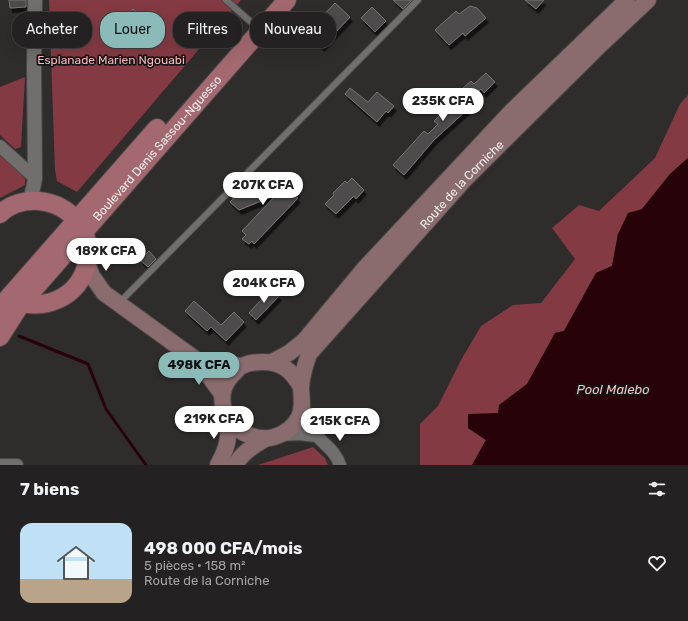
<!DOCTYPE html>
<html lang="fr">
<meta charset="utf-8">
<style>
:root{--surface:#232121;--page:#2b292a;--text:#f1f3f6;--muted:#a3a3a5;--line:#403e3f;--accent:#8bbbb9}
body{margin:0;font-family:Rubik,sans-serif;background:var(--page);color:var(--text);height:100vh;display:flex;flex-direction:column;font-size:15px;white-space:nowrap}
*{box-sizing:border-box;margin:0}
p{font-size:13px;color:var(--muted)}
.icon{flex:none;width:22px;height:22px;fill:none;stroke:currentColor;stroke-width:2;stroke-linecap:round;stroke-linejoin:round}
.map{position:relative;height:465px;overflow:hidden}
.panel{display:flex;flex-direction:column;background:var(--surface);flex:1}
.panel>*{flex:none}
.banner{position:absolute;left:12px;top:12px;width:400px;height:36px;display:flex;gap:8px}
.price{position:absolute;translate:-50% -34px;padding:0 9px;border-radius:14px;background:#fff;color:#222;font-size:13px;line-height:26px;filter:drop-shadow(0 1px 2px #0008)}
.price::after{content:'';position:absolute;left:50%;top:24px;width:12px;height:9px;margin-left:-6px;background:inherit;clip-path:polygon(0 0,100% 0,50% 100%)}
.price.current{background:var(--accent);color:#111}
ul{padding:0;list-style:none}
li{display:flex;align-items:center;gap:12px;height:100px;padding:0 20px}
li+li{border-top:1px solid var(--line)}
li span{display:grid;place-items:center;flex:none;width:112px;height:80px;border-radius:12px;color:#555}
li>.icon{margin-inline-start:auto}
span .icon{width:48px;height:48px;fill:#fffc;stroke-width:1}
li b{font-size:17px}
h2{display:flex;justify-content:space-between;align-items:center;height:48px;padding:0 20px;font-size:17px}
.pill{padding:0 14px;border-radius:16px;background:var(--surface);box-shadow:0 4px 16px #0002,0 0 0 1px var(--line);font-size:14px;line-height:36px}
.pill.current{background:var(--accent);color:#111}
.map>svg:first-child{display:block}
</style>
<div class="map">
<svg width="688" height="465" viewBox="0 0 688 465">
<defs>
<filter id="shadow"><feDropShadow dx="2.5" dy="4.5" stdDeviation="0" flood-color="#0009"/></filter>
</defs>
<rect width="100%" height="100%" fill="#2f2c2c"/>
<g fill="#843a43">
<path d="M49 0H241L77 192 57 181 55 170Z"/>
<path d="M25 77 21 147 15 149 0 135V87Z"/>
<path d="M688 95V158L670 174 642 209 618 234 612 266 596 273 564 331 555 333 527 384 500 405 499 413 468 428 486 440 472 465H420V424L438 406 461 360 481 326 513 305 541 303 575 259 552 228 579 205 599 211 655 158 680 104Z"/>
<path d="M0 153 25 175V185L0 198Z"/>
<path d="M313 447 325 458 328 465H258Z"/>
</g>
<path fill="#280209" d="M688 158V465H472L486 440 468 428V414L498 413 499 405 527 384 555 333 564 331 596 273 612 266 618 234 628 213 642 209 670 174Z"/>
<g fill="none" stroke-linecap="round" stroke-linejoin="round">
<path stroke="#280209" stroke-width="3" d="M19 336 88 364 106 409 146 465"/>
</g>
<g fill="#4e4b4b" stroke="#767373" filter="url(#shadow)">
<path d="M9 0H26V7L10 8Z"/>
<path d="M393 0H412L403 9Z"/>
<path d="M525 0H544L536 9Z"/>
<path d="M335 3 350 17 322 47 307 32Z"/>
<path d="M470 6 477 8 486 18 465 36 463 33 449 45 435 30 456 11 459 14Z"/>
<path d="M372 7 386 21 375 32 361 18Z"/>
<path d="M133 9 142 17 127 33 118 26Z"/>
<path d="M486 73 495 82 484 93 481 89 465 104 469 108 434 140 404 175 393 165 424 131 428 134 438 124 434 121 449 106 446 103 471 81 474 84Z"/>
<path d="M350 88 368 102 377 92 394 106 388 113 386 111 377 122 345 94Z"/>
<path d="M267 174 277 194 285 185 289 189 291 187 298 193 295 196 298 198 254 244 252 241 249 244 242 239 246 235 242 231 276 195 239 210 230 202 256 176 261 178Z"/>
<path d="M352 178 364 190 356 199 354 196 336 214 325 204 334 195 333 193 345 181 347 183Z"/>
<path d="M149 251 156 259 148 267 140 260Z"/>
<path d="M271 289 279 296 256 320 249 313Z"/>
<path d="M194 301 221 325 234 312 244 322 226 341 211 327 207 331 185 311Z"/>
</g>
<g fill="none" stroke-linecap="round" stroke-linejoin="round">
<defs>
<g id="service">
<path d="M226 0 252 23"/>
<path d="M119 303 418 0"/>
</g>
<g id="minor">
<path d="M0 146 35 178"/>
<path d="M303 404C306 416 309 427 317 436 325 445 336 452 340 465"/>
<path d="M280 435 299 434 317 436"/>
<path d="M0 465H17"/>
</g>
<path id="tertiary" d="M30 201 34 184 35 178 34 65 35 0"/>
<g id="secondary">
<path d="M87 263 92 276 104 293 198 361 222 394"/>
<path d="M198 361 241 366"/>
<path d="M272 362 289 353 304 341 364 269 512 111 627 0"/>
<path id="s1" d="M301 387C292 371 282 362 263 362 257 362 248 363 242 366 239 367 236 372 233 374 214 394 222 420 244 433 254 438 263 440 274 437 284 434 294 427 299 417 304 406 301 397 301 387 302 375 305 365 309 354L465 179 596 49 648 0"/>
<path d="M218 465C228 446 229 440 228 419"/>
<path d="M235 465C242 453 253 446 265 439"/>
</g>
<g id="primary">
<path d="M0 214C10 204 25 200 39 201 70 204 94 232 87 263 79 298 44 312 13 300"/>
<path d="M0 311 8 298 157 128"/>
<path id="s2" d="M0 337 21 304 287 0"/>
</g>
</defs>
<use href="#service" stroke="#4b4849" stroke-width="8"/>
<use href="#minor" stroke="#4b4849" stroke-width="14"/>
<use href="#tertiary" stroke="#4b4849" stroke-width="16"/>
<use href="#secondary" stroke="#4b4849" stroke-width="18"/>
<use href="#primary" stroke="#4b4849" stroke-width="20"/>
<use href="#service" stroke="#716e6e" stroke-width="6"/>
<use href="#minor" stroke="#716e6e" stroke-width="12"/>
<use href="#tertiary" stroke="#716e6e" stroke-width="14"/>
<use href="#secondary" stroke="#8a6c6f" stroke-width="16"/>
<use href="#primary" stroke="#a46970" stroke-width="18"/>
</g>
<g text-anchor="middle" stroke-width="3.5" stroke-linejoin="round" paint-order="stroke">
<g font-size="12" fill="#ffb8bd" stroke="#161515">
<text x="111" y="64">Esplanade Marien Ngouabi</text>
</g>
<g font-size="12" fill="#efeded" stroke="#161515">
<text dy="4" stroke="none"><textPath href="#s2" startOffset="246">Boulevard Denis Sassou-Nguesso</textPath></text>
<text dy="4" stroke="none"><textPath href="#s1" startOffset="508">Route de la Corniche</textPath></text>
</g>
<g font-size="13" font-style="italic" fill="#f2c3c5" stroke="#161515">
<text x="613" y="394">Pool Malebo</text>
</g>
</g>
</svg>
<b class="price" style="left:443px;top:122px">235K CFA</b>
<b class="price" style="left:263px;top:206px">207K CFA</b>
<b class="price" style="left:106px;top:272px">189K CFA</b>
<b class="price" style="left:264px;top:304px">204K CFA</b>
<b class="price current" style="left:199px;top:386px">498K CFA</b>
<b class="price" style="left:214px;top:440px">219K CFA</b>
<b class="price" style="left:340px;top:442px">215K CFA</b>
<div class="banner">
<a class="pill">Acheter</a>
<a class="pill current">Louer</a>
<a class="pill">Filtres</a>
<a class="pill">Nouveau</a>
</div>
</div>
<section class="panel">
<h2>7 biens<svg class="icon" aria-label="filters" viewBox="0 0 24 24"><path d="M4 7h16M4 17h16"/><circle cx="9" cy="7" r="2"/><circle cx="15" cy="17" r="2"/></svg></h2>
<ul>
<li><span style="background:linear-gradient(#bfe0f5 70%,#b9a48a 0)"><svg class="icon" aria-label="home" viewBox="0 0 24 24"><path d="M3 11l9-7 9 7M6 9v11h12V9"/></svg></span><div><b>498 000 CFA/mois</b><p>5 pièces · 158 m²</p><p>Route de la Corniche</p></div><svg class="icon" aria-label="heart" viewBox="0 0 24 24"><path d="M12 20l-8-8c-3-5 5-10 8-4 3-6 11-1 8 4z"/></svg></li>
</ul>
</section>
